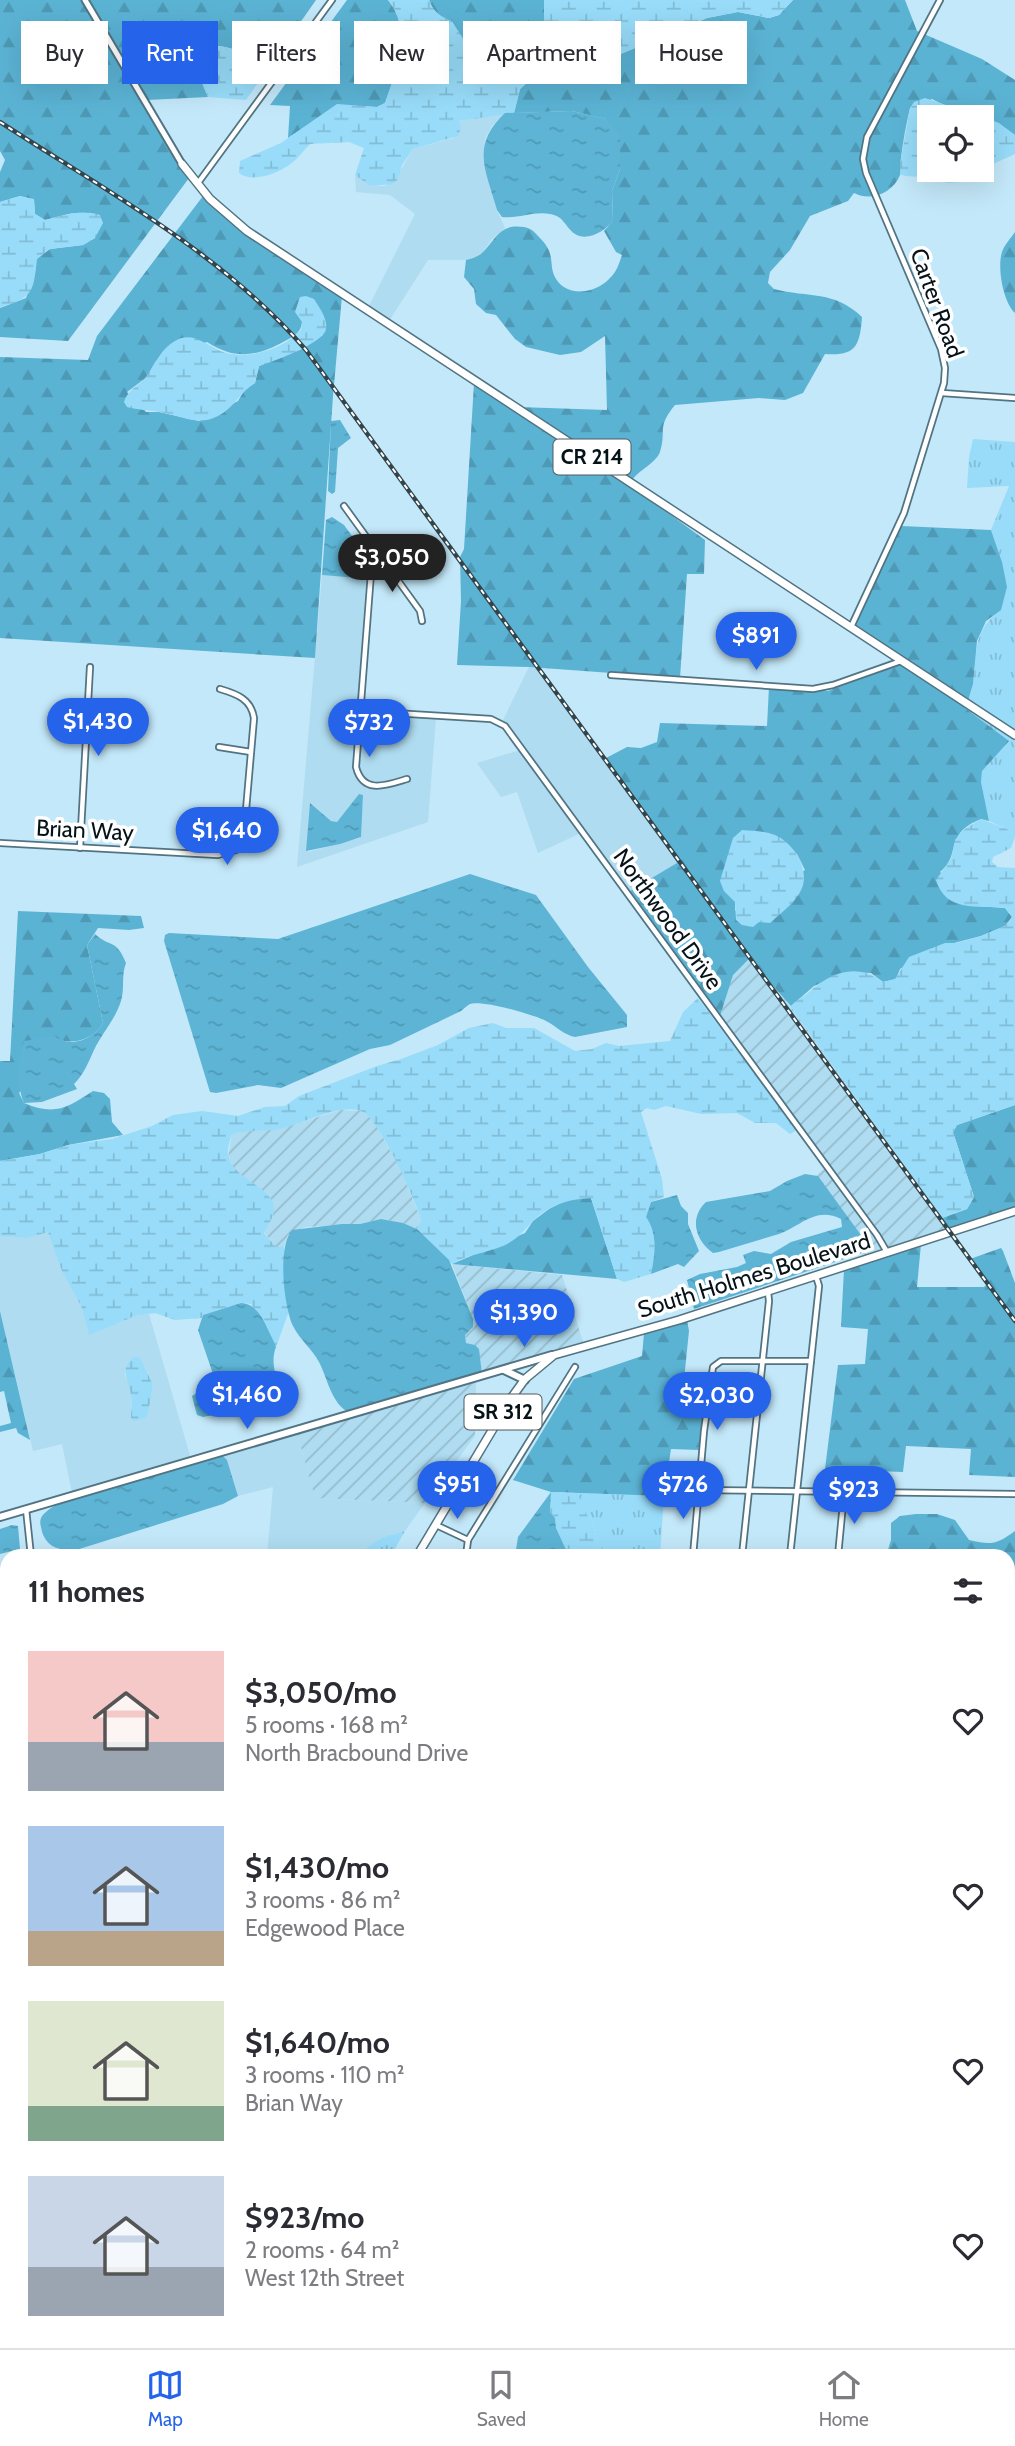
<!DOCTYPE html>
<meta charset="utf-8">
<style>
:root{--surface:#fff;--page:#f7f7f7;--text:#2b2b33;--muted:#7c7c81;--line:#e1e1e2;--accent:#2563eb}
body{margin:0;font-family:Cabin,sans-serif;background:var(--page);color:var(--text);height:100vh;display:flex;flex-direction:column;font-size:26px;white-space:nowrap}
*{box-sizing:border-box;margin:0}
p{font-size:23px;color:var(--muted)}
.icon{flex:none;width:38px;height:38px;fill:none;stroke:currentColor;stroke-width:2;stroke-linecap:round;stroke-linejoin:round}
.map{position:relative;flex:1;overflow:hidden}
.sheet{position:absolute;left:0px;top:1549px;width:1015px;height:800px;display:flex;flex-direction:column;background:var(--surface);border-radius:21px 21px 0 0;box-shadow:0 7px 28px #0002}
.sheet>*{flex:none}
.banner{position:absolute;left:21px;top:21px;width:973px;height:63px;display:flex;gap:14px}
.controls{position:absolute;left:917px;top:105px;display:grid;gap:14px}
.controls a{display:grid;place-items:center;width:77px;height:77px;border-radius:0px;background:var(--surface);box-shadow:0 7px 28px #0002;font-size:35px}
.price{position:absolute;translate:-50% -60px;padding:0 16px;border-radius:24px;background:var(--accent);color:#fff;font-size:23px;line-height:46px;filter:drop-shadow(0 2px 4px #0008)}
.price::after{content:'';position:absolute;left:50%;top:42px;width:21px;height:16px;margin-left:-10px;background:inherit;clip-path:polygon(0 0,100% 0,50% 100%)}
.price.active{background:#222;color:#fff}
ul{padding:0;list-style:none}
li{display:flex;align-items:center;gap:21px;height:175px;padding:0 28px}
li span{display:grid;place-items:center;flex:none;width:196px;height:140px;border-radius:0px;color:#555}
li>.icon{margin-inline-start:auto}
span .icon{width:84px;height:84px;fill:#fffc;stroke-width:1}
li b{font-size:30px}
h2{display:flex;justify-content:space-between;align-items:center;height:84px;padding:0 28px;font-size:30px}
.pill{padding:0 24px;border-radius:0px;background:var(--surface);box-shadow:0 7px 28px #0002;font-size:24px;line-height:63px}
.pill.active{background:var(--accent);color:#fff}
.tab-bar{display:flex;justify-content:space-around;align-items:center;height:98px;border-top:2px solid var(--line);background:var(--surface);font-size:19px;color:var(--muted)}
.tab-bar a{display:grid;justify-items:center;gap:4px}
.tab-bar .active{color:var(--accent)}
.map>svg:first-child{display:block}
</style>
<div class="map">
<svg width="1015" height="2348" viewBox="0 0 1015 2348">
<defs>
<pattern id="industrial-furrows" width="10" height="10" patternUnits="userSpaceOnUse" patternTransform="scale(1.75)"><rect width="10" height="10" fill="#afdcf0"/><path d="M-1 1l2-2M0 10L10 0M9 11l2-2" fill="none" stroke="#95bccd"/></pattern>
<pattern id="grass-tufts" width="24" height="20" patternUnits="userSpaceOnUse" patternTransform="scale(1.75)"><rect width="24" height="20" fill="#98dcf9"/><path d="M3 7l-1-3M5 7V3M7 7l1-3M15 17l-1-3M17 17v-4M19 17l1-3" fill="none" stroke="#82bcd5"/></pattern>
<pattern id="forest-firs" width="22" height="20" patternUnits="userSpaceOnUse" patternTransform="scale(1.75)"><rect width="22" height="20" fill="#5bb3d4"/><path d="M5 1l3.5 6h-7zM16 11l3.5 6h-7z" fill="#4e99b5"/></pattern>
<pattern id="wetland-marsh" width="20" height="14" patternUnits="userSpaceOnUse" patternTransform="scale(1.75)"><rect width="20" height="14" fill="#98dcf9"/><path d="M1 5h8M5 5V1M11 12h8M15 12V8" fill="none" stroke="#82bcd5"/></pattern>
<pattern id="water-ripples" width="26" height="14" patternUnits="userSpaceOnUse" patternTransform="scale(1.75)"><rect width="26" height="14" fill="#5db4d5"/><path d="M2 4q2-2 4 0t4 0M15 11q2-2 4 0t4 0" fill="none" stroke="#4f9ab6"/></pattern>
</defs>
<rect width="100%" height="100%" fill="#c3e8f9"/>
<g fill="#afdcf0" fill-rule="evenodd">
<path d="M505 113 492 126 485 139 484 160 497 210 505 228 492 239 480 256 466 260H428L389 321 368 308 415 214 390 195 356 192 355 175 370 186H385L399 173 413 149 454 138 459 121Z"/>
<path d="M322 575 364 578 366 581 353 767 355 774 361 784 379 789 410 780 408 776 379 785 364 780 359 767 363 714 436 718 428 822 297 867ZM359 794 363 795 360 838 308 852 311 804 331 821 337 822Z"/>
<path d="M529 667 539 668 606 758 677 864 630 891 503 720Z"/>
<path d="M520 750 581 833 538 853 517 792 501 797 477 763Z"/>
<path d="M48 1232 81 1306 89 1334 135 1316 149 1314 191 1459 72 1493 62 1444 33 1451 0 1311V1236ZM133 1357H140L153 1385 148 1414 131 1418V1389L125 1375 127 1363Z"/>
<path d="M297 1433 315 1498 425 1503 405 1531 383 1537 354 1556H267L273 1487 238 1496 227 1460 222 1455Z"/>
</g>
<g fill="url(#industrial-furrows)">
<path d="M750 959 791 1006 950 1230 889 1250 720 1016 733 974Z"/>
<path d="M341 1110 362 1111 374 1121 402 1172 421 1220 417 1229 403 1223 381 1219 360 1224 305 1227 288 1235 284 1246 276 1247 264 1232 273 1217 246 1180 233 1167 228 1158 232 1134 249 1130H275Z"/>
<path d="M825 1168 874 1236 884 1252 867 1257 862 1253 865 1247 864 1240 816 1176Z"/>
<path d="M452 1264 562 1275 584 1345 482 1375 475 1345 466 1343 465 1334 473 1327V1319Z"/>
<path d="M476 1382 475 1436 425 1503 315 1498 297 1433Z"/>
<path d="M35 2342H224L223 2348H19Z"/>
</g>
<g fill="url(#grass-tufts)">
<path d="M973 439 1015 442V732L968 701C983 664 964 638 1001 609L1002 562 991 530 1009 486 967 488 969 457Z"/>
<path d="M966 706 1015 738V837L1007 829 989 821 981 782 982 771Z"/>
<path d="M576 1493 664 1496 660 1556H609L598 1544 592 1521 587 1515Z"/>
<path d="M405 1531 391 1556H354L383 1537Z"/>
<path d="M559 2342H601L698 2348H563Z"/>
</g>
<g fill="url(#forest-firs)" fill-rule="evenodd">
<path d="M0 0H82L189 178 68 341 0 337V308L26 298 35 273 36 259 50 249 83 245 95 238 73 213 45 220 35 214 34 200 20 196 0 202V172L5 160 0 151Z"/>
<path d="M87 0H316L274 60 225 47 185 41 208 97 147 100Z"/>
<path d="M347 0H388C413 30 397 70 385 103L377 107 337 105 288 138 290 106 270 105Z"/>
<path d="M429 0H544L545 46C532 66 499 83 478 66 469 59 469 46 461 38 450 27 434 15 429 0Z"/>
<path d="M793 0H905L917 31 982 59 1015 80V135L990 119 948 107 932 99 910 108C906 124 903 141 901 158 900 163 902 170 900 175 893 193 871 202 854 193L848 201 810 216 790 250 770 272 768 283 774 289C809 298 834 290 862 317 860 347 855 356 825 354L803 393 785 400 759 398 675 405C656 428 667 430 660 452 656 463 639 470 632 480L518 407 607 410 605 336 581 352 560 355 526 347 515 339 496 315 486 313 476 304 474 289 464 277 466 260C471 259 477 257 481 254 496 240 499 223 524 227 530 228 534 231 538 236 558 255 547 264 556 279 568 298 596 293 609 279 616 273 619 264 622 255L616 252 604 231 613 221 612 191 620 169 606 119 572 111 514 113 520 89 541 70 556 65 587 68 707 18 738 12 769 18 779 15Z"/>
<path d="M203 196 234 225 342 296 333 396 315 658 0 638V357L88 360 97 336ZM302 322 323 335 302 349 259 366 255 383 245 389 238 401 199 421 159 412H146L127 392 147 377 156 361 207 342C235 360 256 357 285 341 294 336 301 333 302 322Z"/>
<path d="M1015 232V313C1003 302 997 267 1002 252 1004 245 1011 238 1015 232Z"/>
<path d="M474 383 645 496 705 540 704 574H687L680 678 529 667 457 665 461 601 460 557 464 549Z"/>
<path d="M901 526 991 530 1002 562 1007 587 1001 610 986 621 977 641 973 684 968 701 854 626 881 564Z"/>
<path d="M902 663 966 705 965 708 1009 741 982 771 981 782 989 821 981 819C943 834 962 855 940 872L992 907 1005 908 1012 917 1005 926 981 936 935 948 900 969 896 979 883 982 871 973 847 972 814 986 791 1006 749 959 733 975 720 1016 630 891 677 863 606 758 627 747 641 748 657 742 660 723 767 726 769 687 828 691ZM787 845 797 854 805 870 735 911V902Z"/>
<path d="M18 911 141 916 144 928 129 930 98 928 87 945 103 1023C96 1037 76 1045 61 1040L19 1093 24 1103C55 1116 67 1108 93 1091L104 1093 110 1099 112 1122 123 1135 68 1145 40 1154 0 1161V1061H10Z"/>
<path d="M1015 1105V1208L950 1230 942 1218 967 1209 974 1197 953 1132 957 1125Z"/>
<path d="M591 1198 617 1279 452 1264 525 1233 533 1221 549 1209 569 1199Z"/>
<path d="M921 1244 917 1287H984L988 1283 970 1259 1001 1248 1003 1251 1015 1283V1477L969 1475 971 1449 906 1446 903 1472 825 1469 838 1365 865 1364 868 1329 841 1327 844 1269Z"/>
<path d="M0 1311 30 1440 18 1433 16 1428 0 1432V1426L11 1423 4 1391 0 1392Z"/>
<path d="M687 1320 689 1331 682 1399 705 1404 700 1450 671 1449 664 1496 551 1492 513 1480 574 1379 642 1356 644 1333Z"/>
<path d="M916 1514H937L955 1520 969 1540C991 1545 996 1545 1015 1531V1574H1008V1556H886L891 1540V1523L900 1516Z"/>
<path d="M7 2068V2180L5 2181 7 2204V2292L0 2291V2069Z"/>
</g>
<g fill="url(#wetland-marsh)">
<path d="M388 0H429C433 12 441 17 452 21L467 45 471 58 478 66 491 72 507 73 529 62 545 46 544 0H793L779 15 769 18 738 12 707 18 587 68 556 65 541 70 520 89 514 113 459 121 461 128 458 136 413 149 402 165 398 179 393 184 370 186 355 175 364 148 349 142 310 144C303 151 297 160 289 165 277 174 251 183 239 173L240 161 281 143 337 104 377 107 385 103C397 70 413 30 388 0Z"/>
<path d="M184 41 225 47 274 60 246 100 208 97Z"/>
<path d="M925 98 982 117H929V170H979L961 182 947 183 936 178 905 176 900 174 901 158 910 108 914 102Z"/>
<path d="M982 117 999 123 1015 135V154L982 169Z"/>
<path d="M20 196 34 199 35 214 45 220C64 215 80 209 100 215L103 223 95 238 83 245 50 249 37 259C33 293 34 296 0 308V202Z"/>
<path d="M306 296 314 299C319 307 328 319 326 329 324 343 272 362 259 366L255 383C240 392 234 408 218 416 198 427 180 415 159 412 148 410 138 410 127 407L124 402C129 387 140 387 148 374 156 362 162 348 175 341 192 331 205 344 220 351 247 361 282 350 301 330L302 322 295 312 300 297Z"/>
<path d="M981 819 1007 829 1015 837 1011 848 993 857 992 862 998 867 1015 868V1105L957 1125 953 1132 974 1197 967 1209 942 1218 791 1007C795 1000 802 998 808 993 830 972 858 962 883 982L895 979 909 957 945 943H957L981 936 1005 926 1012 917 1005 908C977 905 946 913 936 880L951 859 955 840 963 830Z"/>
<path d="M742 830C753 831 765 831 775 835 793 843 808 866 803 885 799 900 781 913 770 923L759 922 753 927 742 925 736 920 735 902 724 891 720 881 733 838Z"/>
<path d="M698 998 797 1130 790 1134 776 1123H755L737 1113 701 1114 666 1106 654 1110 647 1108 641 1112 662 1179 664 1197 651 1202 646 1217C658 1234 655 1254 651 1274L624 1282 617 1279 591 1198C569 1199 548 1205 532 1222 523 1232 516 1240 503 1246 487 1253 467 1254 452 1264L417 1229 421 1220C416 1200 380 1121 363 1112 341 1101 298 1127 275 1130 260 1131 247 1130 232 1134 230 1141 227 1148 228 1155 232 1182 285 1188 272 1218 270 1223 266 1228 264 1233L276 1247 284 1246 285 1289 289 1311 276 1347 251 1304 241 1303 203 1315 202 1318 175 1320 155 1313 135 1316 89 1335 81 1306 62 1271 48 1232 27 1238 0 1236V1161L40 1154 68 1145 112 1139 152 1126 173 1115 202 1111 238 1116 265 1107 285 1106 299 1096 377 1066 401 1059 438 1045 469 1028 493 1023 506 1028H534L575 1051 592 1049 606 1043 619 1046 670 1041 683 1012Z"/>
<path d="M133 1357H140L153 1385 148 1414 145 1418 134 1421 131 1418C131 1410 132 1403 131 1395 129 1380 119 1369 133 1357Z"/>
<path d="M551 1492 576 1493 578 1495 587 1515 592 1521 598 1544 609 1556H569L556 1528 555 1518 550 1512Z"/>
</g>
<g fill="url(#water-ripples)">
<path d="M572 111 607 119 620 136V169L612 191 613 221C606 230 588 242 575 234 565 227 564 216 550 214 533 211 519 219 502 217L497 210C486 170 470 146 505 113Z"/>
<path d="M340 420 351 438 338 448 335 492 332 494 328 491 331 421Z"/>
<path d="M332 517 344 525 366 555 358 578 322 575 326 520Z"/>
<path d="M359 794 363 795 361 837 340 844 306 851 310 803 331 821 337 822Z"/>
<path d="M470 874 536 895 588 967 627 1015V1027L575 1037C564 1035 556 1026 546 1021 533 1014 482 1000 470 1004 466 1006 464 1009 461 1011L390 1045 370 1049 281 1088 258 1085 216 1093 210 1092 164 941 165 935 169 933 278 939Z"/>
<path d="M95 934C110 948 116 938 126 963 121 976 125 988 121 1001 115 1020 102 1033 94 1050 88 1063 84 1074 74 1084L77 1089 42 1102 24 1103C16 1085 18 1059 24 1041L57 1036C70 1050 96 1037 103 1023L87 945Z"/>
<path d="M805 1174 818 1176 866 1242 862 1253 694 1309 687 1280 700 1274 737 1267 746 1263 743 1255 754 1251 771 1254 791 1242 842 1227 841 1219C816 1206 801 1226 779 1234 759 1240 739 1246 719 1252L713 1253C695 1240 689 1218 706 1202L770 1191 787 1181Z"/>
<path d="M677 1195 681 1206 688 1213V1224L699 1251 684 1267 678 1264 651 1274C655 1254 658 1234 646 1217L651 1202Z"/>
<path d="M381 1219 403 1223 417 1229 449 1260 473 1319V1327L465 1335 466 1343 475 1345 479 1349 482 1375 350 1413C331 1404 328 1379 319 1362 312 1349 300 1340 293 1326 284 1307 277 1247 292 1230L342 1224H360Z"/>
<path d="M241 1303C260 1304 266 1327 274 1342L276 1347C270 1362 276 1378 282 1392L278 1399 255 1401 242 1409 203 1417 197 1415 192 1396 212 1384 214 1377 198 1330 203 1315Z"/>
<path d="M222 1455 227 1460 238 1496 223 1504 73 1551C56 1550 44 1545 41 1527 39 1520 41 1516 46 1512 51 1507 60 1503 66 1500Z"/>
<path d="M551 1492 550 1512 555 1518 556 1528 569 1556H515L518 1537Z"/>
<path d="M12 1525 18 1526 20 1549 0 1554V1529Z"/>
</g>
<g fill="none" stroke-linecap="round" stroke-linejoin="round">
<defs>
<g id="minor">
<path d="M198 183 332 0"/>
<path d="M942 393 1015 398"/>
<path d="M344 506 420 611 422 621"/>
<path d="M382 559 374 566 371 573 356 767C363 795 387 785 407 779"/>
<path d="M851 627 904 513 944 383 945 368 941 349 866 173 863 159 867 137 940 0"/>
<path d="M611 675 813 689 833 685 901 661"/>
<path d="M361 711 491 719 505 726 877 1235 887 1252"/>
<path d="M219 747 251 752"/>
<path d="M0 843 218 855 236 850 244 833 254 718C251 699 237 694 220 689"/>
<path d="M80 848 90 667"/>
<path d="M699 1490 1015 1494"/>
<path d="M26 1509 31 1556"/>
<path d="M436 1525 468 1540"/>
<path d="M466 1556 468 1540 575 1367"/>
<path d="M693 1556 704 1431 713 1367 721 1361H811"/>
<path d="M742 1556 769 1301 768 1292"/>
<path d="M790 1556 819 1286 816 1276"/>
<path d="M838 1556 844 1493"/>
<path d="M1008 1626H1015"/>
<path d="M1008 1758H1015"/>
<path d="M0 1805H7"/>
<path d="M1008 1889H1015"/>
<path d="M0 1905 7 1904"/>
<path d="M1008 2021H1015"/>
<path d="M0 2056 7 2055"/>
<path d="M0 2147 7 2146"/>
<path d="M0 2241 7 2242"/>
<path d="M1008 2244H1015"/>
<path d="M300 2346 365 2348"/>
<path d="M894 2348V2342"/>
</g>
<path id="tertiary" d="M85 0 182 164"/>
<g id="secondary">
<path d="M504 1370 525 1380"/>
<path d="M0 1517 552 1355"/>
</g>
<g id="primary">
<path d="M182 164 210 199 247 231 1015 735"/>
<path d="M417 1556 512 1397 525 1379 554 1355 679 1320 1015 1211"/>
<path d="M0 1752H7"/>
</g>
</defs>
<use href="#minor" stroke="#527482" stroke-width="8"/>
<use href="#tertiary" stroke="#527482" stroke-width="9"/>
<use href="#secondary" stroke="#527482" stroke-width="10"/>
<use href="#primary" stroke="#527482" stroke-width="10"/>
<use href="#minor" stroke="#fff" stroke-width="4.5"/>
<use href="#tertiary" stroke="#fff" stroke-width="5"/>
<use href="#secondary" stroke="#fff" stroke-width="6"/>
<use href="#primary" stroke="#fff" stroke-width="7"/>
<defs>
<path id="rail" d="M0 122C106 191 222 253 306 350L1015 1321"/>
</defs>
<use href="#rail" stroke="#32454d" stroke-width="4.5"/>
<use href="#rail" stroke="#fff" stroke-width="2" stroke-dasharray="5" stroke-linecap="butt"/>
</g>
<g text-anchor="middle" stroke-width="7" stroke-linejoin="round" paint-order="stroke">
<g fill="#fff" stroke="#50595d" stroke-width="2">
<rect x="553.5" y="439.5" width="77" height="35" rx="5"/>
<rect x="464.5" y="1394.5" width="77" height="35" rx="5"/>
</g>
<g font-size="21" font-weight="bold" fill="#051217">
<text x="592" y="464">CR 214</text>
<text x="503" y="1419">SR 312</text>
</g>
<g font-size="23" fill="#051217" stroke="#fff">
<text transform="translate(937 303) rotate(70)" y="8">Carter Road</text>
<text transform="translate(85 830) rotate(3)" y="8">Brian Way</text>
<text transform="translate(668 919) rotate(54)" y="8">Northwood Drive</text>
<text transform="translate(754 1275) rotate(-17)" y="8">South Holmes Boulevard</text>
</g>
</g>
</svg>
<div class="controls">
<a><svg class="icon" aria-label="locate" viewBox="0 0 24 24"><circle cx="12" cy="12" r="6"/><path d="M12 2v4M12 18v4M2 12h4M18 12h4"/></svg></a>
</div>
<b class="price active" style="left:392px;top:594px">$3,050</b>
<b class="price" style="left:756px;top:672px">$891</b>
<b class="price" style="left:98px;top:758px">$1,430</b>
<b class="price" style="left:369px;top:759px">$732</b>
<b class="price" style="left:227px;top:867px">$1,640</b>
<b class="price" style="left:524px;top:1349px">$1,390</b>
<b class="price" style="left:247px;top:1431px">$1,460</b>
<b class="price" style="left:717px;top:1432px">$2,030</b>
<b class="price" style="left:457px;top:1521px">$951</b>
<b class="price" style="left:683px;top:1521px">$726</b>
<b class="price" style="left:854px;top:1526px">$923</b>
<div class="banner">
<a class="pill">Buy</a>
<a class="pill active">Rent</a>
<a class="pill">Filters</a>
<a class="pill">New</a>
<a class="pill">Apartment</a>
<a class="pill">House</a>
</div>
<section class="sheet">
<h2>11 homes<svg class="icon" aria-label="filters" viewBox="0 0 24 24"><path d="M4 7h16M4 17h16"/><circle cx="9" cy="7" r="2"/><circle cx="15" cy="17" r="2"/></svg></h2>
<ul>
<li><span style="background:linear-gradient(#f6c9c9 65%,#9aa5b1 0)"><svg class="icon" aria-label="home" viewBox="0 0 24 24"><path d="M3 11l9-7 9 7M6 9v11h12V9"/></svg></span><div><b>$3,050/mo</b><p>5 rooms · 168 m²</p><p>North Bracbound Drive</p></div><svg class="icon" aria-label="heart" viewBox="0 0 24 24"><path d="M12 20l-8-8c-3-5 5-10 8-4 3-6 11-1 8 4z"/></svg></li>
<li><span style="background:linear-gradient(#a9c7e8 75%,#b9a48a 0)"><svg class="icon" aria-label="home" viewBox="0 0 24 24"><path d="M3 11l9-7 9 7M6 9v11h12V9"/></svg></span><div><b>$1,430/mo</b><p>3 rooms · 86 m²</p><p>Edgewood Place</p></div><svg class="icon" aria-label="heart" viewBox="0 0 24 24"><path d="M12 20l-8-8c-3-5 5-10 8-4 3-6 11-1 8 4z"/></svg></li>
<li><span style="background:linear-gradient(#dfe7d0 75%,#7fa58c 0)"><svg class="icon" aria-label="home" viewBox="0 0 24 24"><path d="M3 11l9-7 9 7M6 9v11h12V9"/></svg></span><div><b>$1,640/mo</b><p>3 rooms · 110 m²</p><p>Brian Way</p></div><svg class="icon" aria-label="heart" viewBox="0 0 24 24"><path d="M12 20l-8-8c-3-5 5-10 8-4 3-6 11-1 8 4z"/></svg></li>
<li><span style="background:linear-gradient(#c9d6e8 65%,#9aa5b1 0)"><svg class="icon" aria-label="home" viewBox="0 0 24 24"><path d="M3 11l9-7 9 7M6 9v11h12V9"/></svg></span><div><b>$923/mo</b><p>2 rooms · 64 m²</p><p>West 12th Street</p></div><svg class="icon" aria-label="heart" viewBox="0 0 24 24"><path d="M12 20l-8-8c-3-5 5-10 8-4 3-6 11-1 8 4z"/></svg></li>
</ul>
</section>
</div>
<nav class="tab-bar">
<a class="active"><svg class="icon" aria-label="map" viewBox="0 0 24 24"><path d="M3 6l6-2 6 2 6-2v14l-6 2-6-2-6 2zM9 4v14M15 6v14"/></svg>Map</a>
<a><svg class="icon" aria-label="saved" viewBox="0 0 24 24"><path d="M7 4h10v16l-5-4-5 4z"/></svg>Saved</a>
<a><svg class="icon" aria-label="home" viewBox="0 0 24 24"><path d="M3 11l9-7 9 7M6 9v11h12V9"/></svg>Home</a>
</nav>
